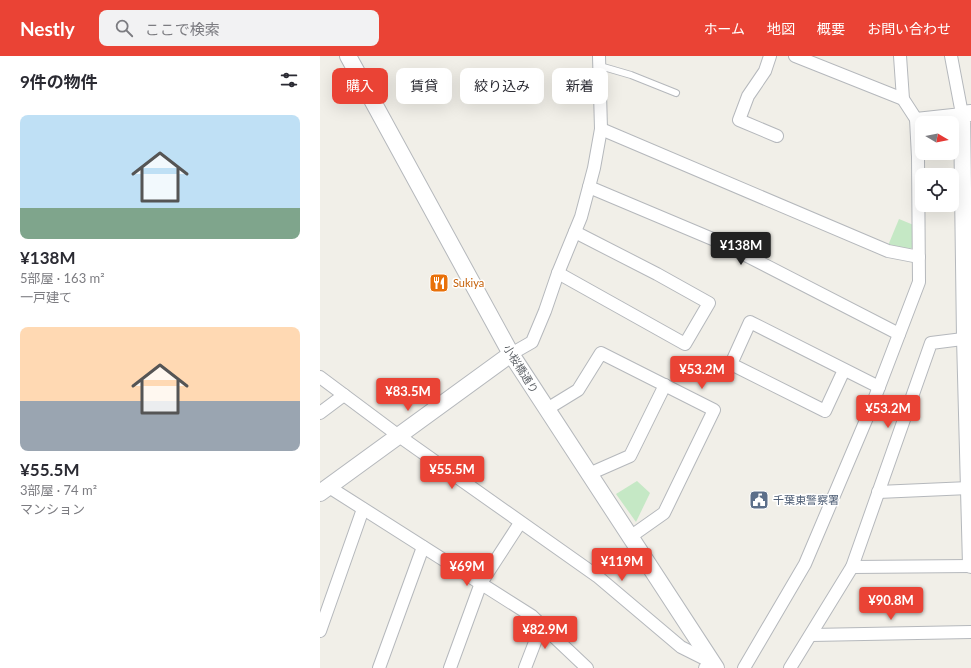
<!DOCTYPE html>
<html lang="ja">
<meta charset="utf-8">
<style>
:root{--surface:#fff;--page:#f2f2f3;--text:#2b2b33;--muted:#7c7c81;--accent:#ea4335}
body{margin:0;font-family:Lato,"Noto Sans JP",sans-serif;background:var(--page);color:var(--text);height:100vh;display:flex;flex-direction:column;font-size:15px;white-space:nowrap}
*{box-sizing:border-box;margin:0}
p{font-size:13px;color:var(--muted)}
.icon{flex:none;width:22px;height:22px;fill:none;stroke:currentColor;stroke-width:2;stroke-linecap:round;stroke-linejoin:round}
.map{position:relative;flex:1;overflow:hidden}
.sheet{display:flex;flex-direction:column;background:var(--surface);width:320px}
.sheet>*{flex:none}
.hud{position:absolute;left:12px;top:12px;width:380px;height:36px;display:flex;gap:8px}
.needle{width:26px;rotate:100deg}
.tools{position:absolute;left:595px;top:60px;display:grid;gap:8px}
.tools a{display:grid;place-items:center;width:44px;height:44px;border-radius:8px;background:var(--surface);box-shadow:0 4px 16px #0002;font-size:20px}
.price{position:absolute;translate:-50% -34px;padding:0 9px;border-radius:4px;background:var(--accent);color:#fff;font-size:13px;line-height:26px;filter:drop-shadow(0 1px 2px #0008)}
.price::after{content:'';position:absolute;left:50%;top:24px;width:12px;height:9px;margin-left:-6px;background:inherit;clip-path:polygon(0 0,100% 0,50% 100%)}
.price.active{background:#222;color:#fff}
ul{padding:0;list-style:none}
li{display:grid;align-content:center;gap:8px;height:212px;padding:0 20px}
li span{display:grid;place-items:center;height:124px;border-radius:8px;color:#555}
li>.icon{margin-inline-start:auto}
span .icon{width:72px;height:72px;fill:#fffc;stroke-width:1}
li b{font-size:17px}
h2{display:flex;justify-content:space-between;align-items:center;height:48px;padding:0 20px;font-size:17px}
.tag{padding:0 14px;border-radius:8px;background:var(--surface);box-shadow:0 4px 16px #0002;font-size:14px;line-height:36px}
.tag.active{background:var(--accent);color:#fff}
header{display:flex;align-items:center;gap:24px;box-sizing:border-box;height:56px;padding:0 20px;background:var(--accent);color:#fff}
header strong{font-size:19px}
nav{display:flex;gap:22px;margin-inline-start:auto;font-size:14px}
.search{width:280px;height:36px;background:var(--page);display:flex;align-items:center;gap:10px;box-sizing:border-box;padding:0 14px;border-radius:8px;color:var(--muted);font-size:15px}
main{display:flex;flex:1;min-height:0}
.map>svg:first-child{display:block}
</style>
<header>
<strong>Nestly</strong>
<div class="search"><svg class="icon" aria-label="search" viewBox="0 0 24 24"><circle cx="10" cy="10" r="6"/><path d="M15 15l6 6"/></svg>ここで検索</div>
<nav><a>ホーム</a><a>地図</a><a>概要</a><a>お問い合わせ</a></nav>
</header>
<main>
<section class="sheet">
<h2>9件の物件<svg class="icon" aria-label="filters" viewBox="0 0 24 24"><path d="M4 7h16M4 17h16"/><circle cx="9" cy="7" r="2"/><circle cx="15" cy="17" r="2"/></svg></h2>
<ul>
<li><span style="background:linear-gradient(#bfe0f5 75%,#7fa58c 0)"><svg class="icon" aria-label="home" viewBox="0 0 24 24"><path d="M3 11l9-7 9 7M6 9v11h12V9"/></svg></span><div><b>¥138M</b><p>5部屋 · 163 m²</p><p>一戸建て</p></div></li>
<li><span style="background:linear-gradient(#ffd9b3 60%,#9aa5b1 0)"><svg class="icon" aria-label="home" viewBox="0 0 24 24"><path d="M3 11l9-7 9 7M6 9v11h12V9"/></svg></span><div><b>¥55.5M</b><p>3部屋 · 74 m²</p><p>マンション</p></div></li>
</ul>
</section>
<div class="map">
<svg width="651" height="612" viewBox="0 0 651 612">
<rect width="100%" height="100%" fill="#f1efe8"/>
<g fill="#c5e8c5">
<path d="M579 163 596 170 594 191 586 195 567 192Z"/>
<path d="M317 425 330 437 316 466 296 438Z"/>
</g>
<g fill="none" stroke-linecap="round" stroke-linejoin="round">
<defs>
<path id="service" d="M280 10 311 19 356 37"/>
<g id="minor">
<path d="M450 0 445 15 428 40 419 64 457 80"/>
<path d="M475 0 583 43"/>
<path d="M596 63 642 58 631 0"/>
<path d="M281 73 568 195 599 201"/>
<path d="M269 131 402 187 579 278"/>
<path d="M238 217 365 288 389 247 337 218 255 176"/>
<path d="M191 298 212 286 225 255 238 217 261 161 274 112 281 73 279 0"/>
<path d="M524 314 505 355 411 308 430 266 559 331"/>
<path d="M0 321 79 380 277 520 361 591 391 606 385 612"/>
<path d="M227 353 258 334 281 297 394 354 344 457 310 481"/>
<path d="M0 357 24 339"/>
<path d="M269 418 310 400 345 329"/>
<path d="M9 431 212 560 267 612"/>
<path d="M558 436 649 432"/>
<path d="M532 511 651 510"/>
<path d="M0 575 43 453"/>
<path d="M491 579 651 576"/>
<path d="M59 612 103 491"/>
<path d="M130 612 161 527 200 467"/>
<path d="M205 612 222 568"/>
<path d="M424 612 485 508 549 357 599 226 598 101 596 63 583 43 580 0"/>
<path d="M470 612 532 511 611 287 651 282"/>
</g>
<g id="tertiary">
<path d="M28 0 191 298 396 612"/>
<path d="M651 57 642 58 645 282 651 509"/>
<path d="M0 437 191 298"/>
</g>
</defs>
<use href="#service" stroke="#b5b8bc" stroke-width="8"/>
<use href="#minor" stroke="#b5b8bc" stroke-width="14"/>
<use href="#tertiary" stroke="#b5b8bc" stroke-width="18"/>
<use href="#service" stroke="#fff" stroke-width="6"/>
<use href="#minor" stroke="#fff" stroke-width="12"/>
<use href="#tertiary" stroke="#fff" stroke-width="16"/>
</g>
<defs>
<symbol id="restaurant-square" viewBox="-11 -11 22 22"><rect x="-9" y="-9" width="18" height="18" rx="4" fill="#e8710a" stroke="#fff"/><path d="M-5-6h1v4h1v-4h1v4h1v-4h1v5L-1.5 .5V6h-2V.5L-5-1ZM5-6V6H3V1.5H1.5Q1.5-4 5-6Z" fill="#fff"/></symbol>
<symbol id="civic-square" viewBox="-11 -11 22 22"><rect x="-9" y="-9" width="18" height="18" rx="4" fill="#5c6f8a" stroke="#fff"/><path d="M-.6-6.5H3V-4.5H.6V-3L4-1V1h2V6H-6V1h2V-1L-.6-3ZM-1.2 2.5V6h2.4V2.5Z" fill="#fff"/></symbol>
</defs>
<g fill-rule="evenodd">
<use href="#restaurant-square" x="108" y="216" width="22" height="22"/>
<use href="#civic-square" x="428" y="433" width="22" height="22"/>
</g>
<g text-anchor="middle" stroke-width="3" stroke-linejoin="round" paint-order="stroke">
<g font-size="11" fill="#c56008" stroke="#fff" text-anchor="start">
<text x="133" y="231">Sukiya</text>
</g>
<g font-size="11" fill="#5f6368" stroke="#fff">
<text transform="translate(201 313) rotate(58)" y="4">小桜橋通り</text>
</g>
<g font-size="11" fill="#4e5e75" stroke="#fff" text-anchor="start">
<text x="453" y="448">千葉東警察署</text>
</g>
</g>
</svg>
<div class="tools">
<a><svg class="needle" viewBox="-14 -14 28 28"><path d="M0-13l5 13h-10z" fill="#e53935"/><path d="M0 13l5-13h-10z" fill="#7c7c81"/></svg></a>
<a><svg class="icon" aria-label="locate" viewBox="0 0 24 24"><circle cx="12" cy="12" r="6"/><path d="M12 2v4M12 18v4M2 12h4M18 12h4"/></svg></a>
</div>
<b class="price active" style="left:421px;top:210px">¥138M</b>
<b class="price" style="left:382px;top:334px">¥53.2M</b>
<b class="price" style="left:88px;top:356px">¥83.5M</b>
<b class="price" style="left:568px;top:373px">¥53.2M</b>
<b class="price" style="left:132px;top:434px">¥55.5M</b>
<b class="price" style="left:302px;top:526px">¥119M</b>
<b class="price" style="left:147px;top:531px">¥69M</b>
<b class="price" style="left:571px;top:565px">¥90.8M</b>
<b class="price" style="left:225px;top:594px">¥82.9M</b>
<div class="hud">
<a class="tag active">購入</a>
<a class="tag">賃貸</a>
<a class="tag">絞り込み</a>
<a class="tag">新着</a>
</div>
</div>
</main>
